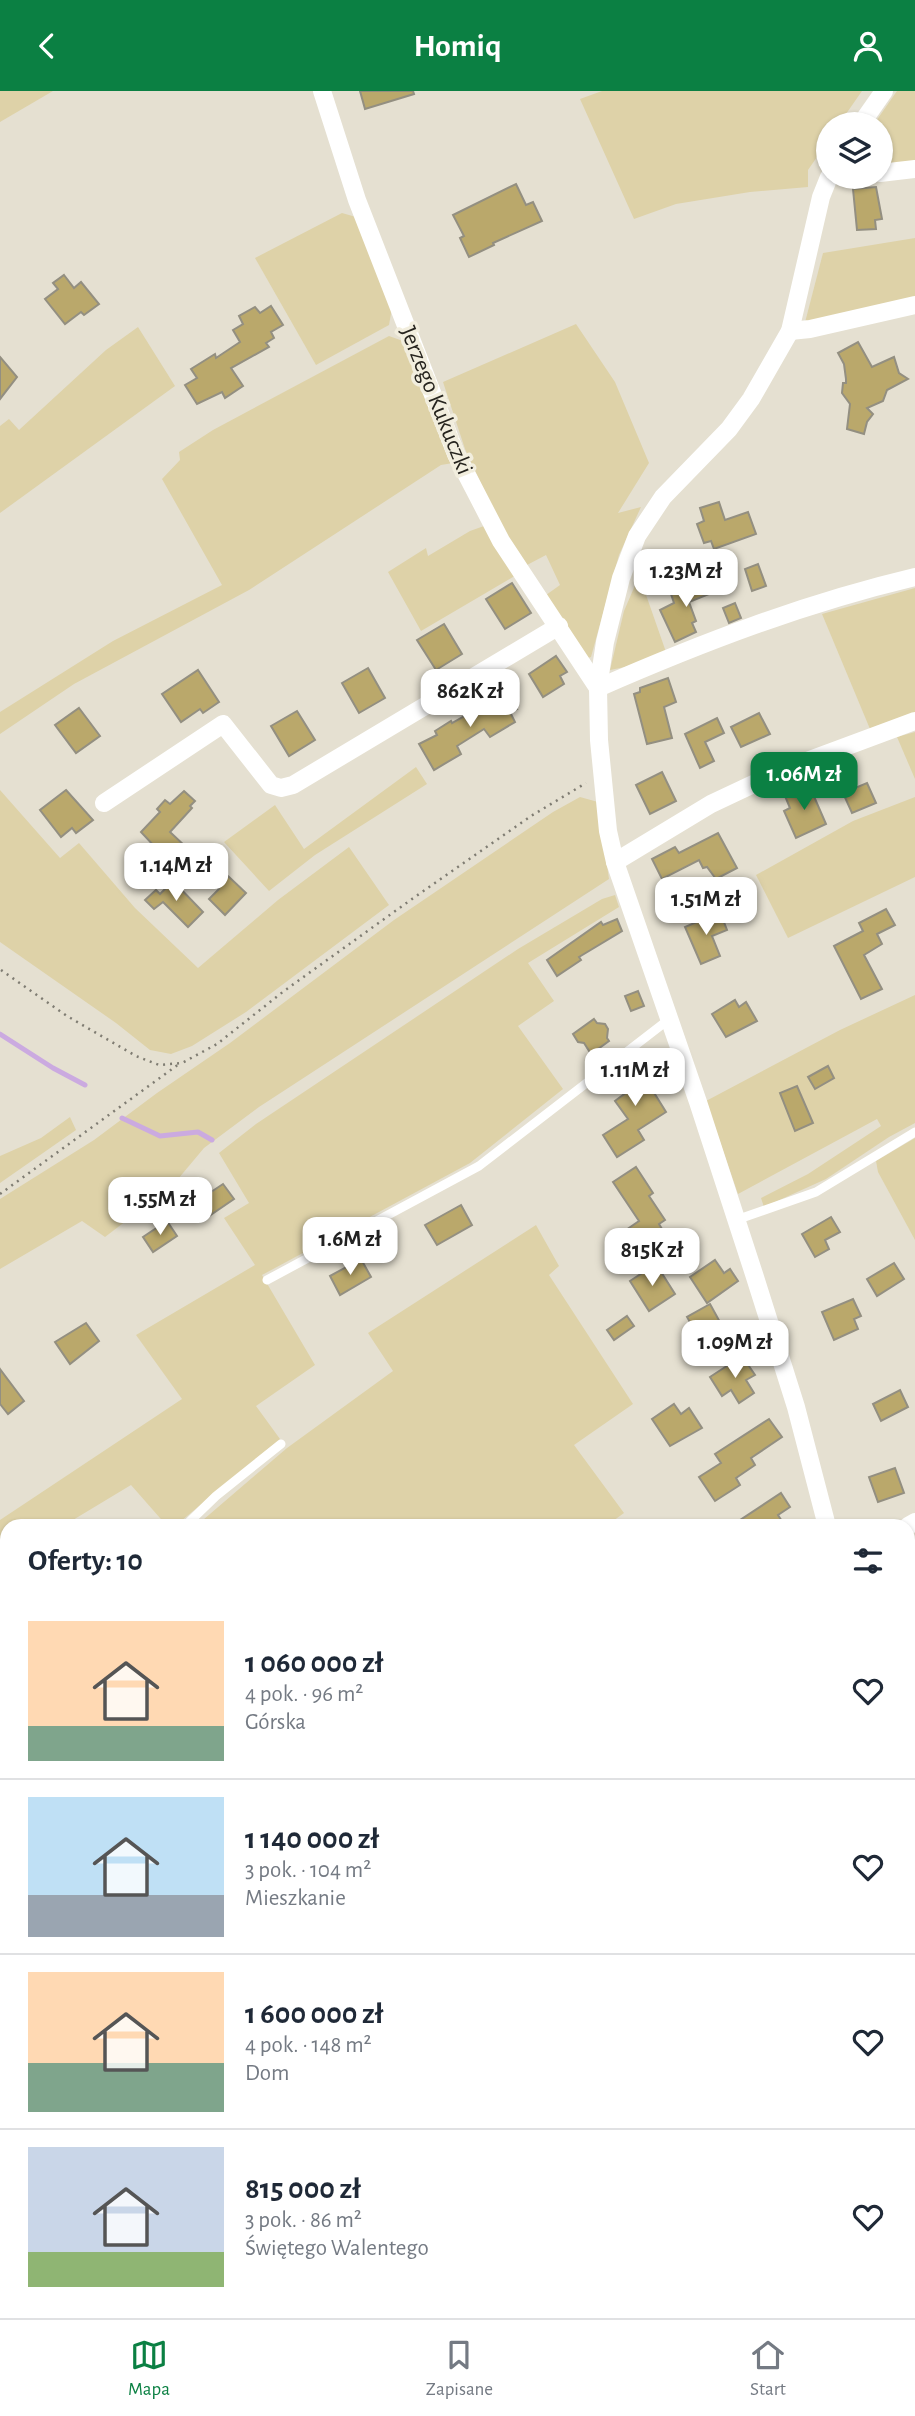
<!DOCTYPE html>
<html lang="pl">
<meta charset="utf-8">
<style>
:root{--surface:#fff;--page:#f6f6f7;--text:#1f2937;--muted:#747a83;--line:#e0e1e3;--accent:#0b8043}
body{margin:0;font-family:"Alegreya Sans",sans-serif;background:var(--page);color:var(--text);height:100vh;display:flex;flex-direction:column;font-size:26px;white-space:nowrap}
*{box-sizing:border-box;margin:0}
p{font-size:23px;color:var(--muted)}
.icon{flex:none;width:38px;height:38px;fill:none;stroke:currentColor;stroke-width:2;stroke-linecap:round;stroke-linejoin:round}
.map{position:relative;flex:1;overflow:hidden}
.side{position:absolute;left:0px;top:1428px;width:915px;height:800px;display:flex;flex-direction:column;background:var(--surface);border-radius:21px 21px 0 0;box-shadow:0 2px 5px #0004}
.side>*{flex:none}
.buttons{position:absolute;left:816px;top:21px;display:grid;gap:14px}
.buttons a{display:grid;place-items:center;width:77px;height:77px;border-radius:50%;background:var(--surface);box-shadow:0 2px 5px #0004;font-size:35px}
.price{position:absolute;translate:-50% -60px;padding:0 16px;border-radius:14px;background:#fff;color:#222;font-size:23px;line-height:46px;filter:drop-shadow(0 2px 4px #0008)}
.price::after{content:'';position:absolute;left:50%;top:42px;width:21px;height:16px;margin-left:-10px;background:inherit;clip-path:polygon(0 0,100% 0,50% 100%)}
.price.active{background:var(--accent);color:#fff}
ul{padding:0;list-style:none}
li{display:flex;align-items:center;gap:21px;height:175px;padding:0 28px}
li+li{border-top:2px solid var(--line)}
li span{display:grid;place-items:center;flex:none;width:196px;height:140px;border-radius:0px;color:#555}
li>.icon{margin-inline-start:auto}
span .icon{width:84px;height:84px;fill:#fffc;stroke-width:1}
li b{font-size:30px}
h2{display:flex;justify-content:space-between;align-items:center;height:84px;padding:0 28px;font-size:30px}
header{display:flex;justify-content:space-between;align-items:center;height:91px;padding:0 28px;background:var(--accent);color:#fff;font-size:32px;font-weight:700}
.tab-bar{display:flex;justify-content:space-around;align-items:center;height:98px;border-top:2px solid var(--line);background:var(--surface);font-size:19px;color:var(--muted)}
.tab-bar a{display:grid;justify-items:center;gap:4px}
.tab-bar .active{color:var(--accent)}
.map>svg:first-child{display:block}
</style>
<header><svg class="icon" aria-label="back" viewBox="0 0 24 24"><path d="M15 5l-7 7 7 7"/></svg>Homiq<svg class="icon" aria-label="person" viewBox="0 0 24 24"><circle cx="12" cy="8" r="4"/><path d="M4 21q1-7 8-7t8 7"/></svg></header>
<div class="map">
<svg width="915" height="2227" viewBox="0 0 915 2227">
<rect width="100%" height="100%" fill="#e5e0d1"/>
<g fill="#ded2a8">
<path d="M0 0H53L0 31Z"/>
<path d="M602 0H862L839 33H828V50L808 79V96L750 101 676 113 634 128 580 8Z"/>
<path d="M897 0H915V70L880 74V33H874Z"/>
<path d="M342 122 356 126 392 217 389 234 316 274 255 167Z"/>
<path d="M915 147V220L802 243 823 162Z"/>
<path d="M576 233 615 291 649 372 618 422 641 416 619 464 591 566 585 568 546 504 560 494 546 464 527 474 498 430 465 358 443 291Z"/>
<path d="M138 236 175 295 0 422V335L9 328 19 339 106 259Z"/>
<path d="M389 245 403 250 453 372 441 374 249 499 74 593 0 643V621L113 550 222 494 162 388 180 369 179 361 213 339Z"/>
<path d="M484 435 518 483 421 540 388 481 426 457 428 465 470 440Z"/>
<path d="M645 471 644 498 666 561 625 576 610 579 624 520Z"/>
<path d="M915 497V623L870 638 822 523Z"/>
<path d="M915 641V688L897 646Z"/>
<path d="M416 676 427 693 315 764 269 800 224 751 275 714 304 758Z"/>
<path d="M0 699 60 767 79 752 135 817 198 877 278 809 349 756 389 814 246 921 192 955 171 963 150 959 116 932 0 851Z"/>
<path d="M580 706 598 711 609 788 259 1016 204 1057 173 1094 105 1146 82 1130 0 1178V1108L94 1049 157 1002 230 952 394 829 553 721Z"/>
<path d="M915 706V786L788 847 756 784 853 730Z"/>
<path d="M615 804 619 816 528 872 554 910 518 935 563 998 470 1072 262 1184 315 1274 256 1315 280 1348 175 1435H167L131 1394 63 1435H7V1471L0 1476V1429L182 1308 136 1244 255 1174 224 1127 249 1112 219 1062 256 1033 518 858 602 808Z"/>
<path d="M915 904V1032L889 1046 826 1088 764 1116 761 1107 808 1083 881 1035 877 1028 738 1103 706 1010 840 939Z"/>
<path d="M70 1026 76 1039 0 1092V1065L41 1047Z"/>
<path d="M915 1047V1149L878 1081 876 1070Z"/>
<path d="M536 1134 559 1175 549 1184 633 1313 574 1354 624 1422 606 1435H196L287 1357 393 1280 368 1242Z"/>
<path d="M0 1557 7 1559V2017L0 2016Z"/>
<path d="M908 1945 915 1957V2071L908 2074Z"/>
<path d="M402 2221H567L556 2227H405Z"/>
</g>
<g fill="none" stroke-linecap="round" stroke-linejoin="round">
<g stroke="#cbaae0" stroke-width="5">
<path d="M0 943 53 977 85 994"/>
<path d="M122 1027 160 1045 198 1041 212 1049"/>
<path d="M0 1752 7 1758"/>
</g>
</g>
<g fill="#baa86b" stroke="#938f81" stroke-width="2">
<path d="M360 0H413L414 3 365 18Z"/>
<path d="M516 93 526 114 533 111 542 130 493 152 494 154 469 166 460 147 464 145 453 124Z"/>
<path d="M876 96 882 128 875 129 876 138 857 139 853 98Z"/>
<path d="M64 184 74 197 81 191 99 213 84 224 81 221 65 233 45 208 58 198 53 192Z"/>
<path d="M271 215 283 234 271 241 274 247 266 252 269 256 231 277 243 295 225 307 222 301 197 313 185 294 197 287 191 278 215 263 216 267 240 251 233 239 243 233 239 225 255 216 260 222Z"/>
<path d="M858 251 872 276 894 266 899 282 908 288 887 299 883 310 867 317 873 323 867 331 864 343 847 338 850 313 842 302 843 292H846V288L844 273 838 262Z"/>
<path d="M0 266 17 286 0 308Z"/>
<path d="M719 411 725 429 748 421 756 443 714 458 711 450 704 452 697 433 704 430 700 417Z"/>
<path d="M758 473 766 495 752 500 745 478Z"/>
<path d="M714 486 719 499 689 511 696 530 692 532 696 541 675 551 660 519 674 512 671 503Z"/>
<path d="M512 492 531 522 505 538 486 508Z"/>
<path d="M735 512 741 527 729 532 723 517Z"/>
<path d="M444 533 462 563 436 579 417 549Z"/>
<path d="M556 565 567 581 560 585 564 593 543 606 529 583Z"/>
<path d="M368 577 385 607 359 622 342 592Z"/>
<path d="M198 579 219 611 203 622 200 618 181 631 162 603Z"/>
<path d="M668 587 676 611 664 616 672 647 647 653 634 603 640 601V597Z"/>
<path d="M504 596 517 618 510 621 515 631 490 646 484 638 457 655 461 663 434 679 419 653 437 644 435 640 451 630 452 632 489 611 488 606Z"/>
<path d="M79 617 100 645 76 662 55 634Z"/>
<path d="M297 620 315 649 289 665 271 635Z"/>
<path d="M759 622 770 643 741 656 731 636Z"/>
<path d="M717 627 724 642 705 651 714 670 700 677 685 643Z"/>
<path d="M662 681 676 710 650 723 636 694Z"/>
<path d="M867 692 876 712 852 722 843 702Z"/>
<path d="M809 694 826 733 796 747 784 720 790 717 785 705Z"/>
<path d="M66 699 93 729 76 742 72 737 61 746 40 719Z"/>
<path d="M184 700 195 710 190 715 192 717 170 741 186 756 171 773 141 741 160 721 157 718 165 709 170 713Z"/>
<path d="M718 742 737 777 716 788 707 776 703 777 699 769 662 788 652 768 675 756 679 762Z"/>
<path d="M209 767 246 802 225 824 209 808 219 798 199 775Z"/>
<path d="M173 790 203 821 188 836 163 811 154 818 145 809 156 799 160 803Z"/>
<path d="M886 818 895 834 877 843 882 853 864 864 882 898 861 908 834 855 863 840 859 832Z"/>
<path d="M720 821 727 839 712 845 720 865 701 873 685 836Z"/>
<path d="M617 828 622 840 579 866 581 869 557 885 547 869 601 831 603 834Z"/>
<path d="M638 900 644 915 631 920 625 905Z"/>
<path d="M735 909 739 916 746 911 757 930 726 946 712 923Z"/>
<path d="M594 928 597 932 605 933 608 938 607 947 609 950 591 963 584 952 578 951 573 943Z"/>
<path d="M641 966 655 988 648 992 666 1021 638 1039 644 1049 617 1066 603 1044 628 1028 615 1010 631 998 619 980Z"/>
<path d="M828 975 834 987 815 998 808 986Z"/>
<path d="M797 995 813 1032 795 1040 780 1002Z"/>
<path d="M636 1076 653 1102 649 1105 665 1129 659 1133 665 1143 640 1160 626 1139 639 1130 613 1091Z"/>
<path d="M223 1093 234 1108 209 1125 199 1109Z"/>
<path d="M461 1114 472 1134 437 1154 425 1134Z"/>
<path d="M831 1126 840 1141 825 1149 829 1158 815 1166 802 1143Z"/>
<path d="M167 1130 177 1145 153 1161 143 1146Z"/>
<path d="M361 1168 371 1186 340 1204 330 1185Z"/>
<path d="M715 1169 724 1182 730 1178 738 1190 707 1212 690 1186Z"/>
<path d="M894 1172 904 1188 877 1205 867 1188Z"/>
<path d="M656 1173 675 1203 649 1220 630 1190Z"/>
<path d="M853 1208 861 1225 854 1228 858 1238 834 1249 822 1221Z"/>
<path d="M710 1213 726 1242 703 1254 687 1226Z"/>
<path d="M627 1225 634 1235 614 1249 607 1239Z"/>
<path d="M86 1232 99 1250 70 1273 55 1251Z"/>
<path d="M742 1265 755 1284 746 1289 754 1302 739 1312 731 1299 722 1305 710 1286Z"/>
<path d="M0 1278 24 1310 8 1323 0 1313Z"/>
<path d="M900 1299 908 1316 881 1330 873 1313Z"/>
<path d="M674 1313 681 1323 689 1317 702 1337 670 1355 652 1328Z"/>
<path d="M769 1328 782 1346 751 1367 755 1374 736 1387 740 1394 715 1410 699 1386 721 1372 715 1363Z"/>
<path d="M895 1377 904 1402 878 1411 869 1386Z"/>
<path d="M781 1402 790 1416 778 1424 785 1435H731Z"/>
</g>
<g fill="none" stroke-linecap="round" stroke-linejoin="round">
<g stroke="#7f7c72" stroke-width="2.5" stroke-dasharray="2 5" stroke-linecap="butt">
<path d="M1 879 67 925 136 965 159 974 182 972 217 953 284 900 412 808 531 725 586 692"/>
<path d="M0 1103 179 973"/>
</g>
<g stroke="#fff" stroke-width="9">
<path d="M736 1129 816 1101 915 1041"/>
<path d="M267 1189 479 1075 668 929"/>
<path d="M185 1435 216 1405 281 1353"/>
<path d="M234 2227 243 2221"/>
</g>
<g stroke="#fff" stroke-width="18">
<path d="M322 0 357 109 456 363 501 450 598 597C701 552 805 512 915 486"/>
<path d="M861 33 884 0"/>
<path d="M880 82 915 78"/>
<path d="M790 240 810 238 915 214"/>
<path d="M104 712 223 633 271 694 281 697 293 694 559 535"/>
<path d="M615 771 711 713 783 679 915 630"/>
<path d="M827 1435 796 1316 754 1183 698 1011 615 771 608 740 599 649 598 597 605 551 621 487 637 445 663 406 729 338 751 308 790 240 821 106 829 86"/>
<path d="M908 1435 915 1431"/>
<path d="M908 2213 915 2209"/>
<path d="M882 2227 893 2221"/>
</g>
<g stroke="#fff" stroke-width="23">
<path d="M0 1546 7 1548"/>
<path d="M908 1658 915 1666"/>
</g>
</g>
<g text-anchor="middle" stroke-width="7" stroke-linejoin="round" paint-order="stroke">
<g font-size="24" fill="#26241e" stroke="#f2eede">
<text transform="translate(437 309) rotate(68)" y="8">Jerzego Kukuczki</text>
</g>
</g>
</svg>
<div class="buttons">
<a><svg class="icon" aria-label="layers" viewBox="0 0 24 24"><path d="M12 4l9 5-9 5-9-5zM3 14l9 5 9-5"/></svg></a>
</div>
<b class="price" style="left:686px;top:518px">1.23M zł</b>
<b class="price" style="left:470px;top:638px">862K zł</b>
<b class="price active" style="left:804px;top:721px">1.06M zł</b>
<b class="price" style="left:176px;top:812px">1.14M zł</b>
<b class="price" style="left:706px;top:846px">1.51M zł</b>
<b class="price" style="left:635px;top:1017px">1.11M zł</b>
<b class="price" style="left:160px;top:1146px">1.55M zł</b>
<b class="price" style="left:350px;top:1186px">1.6M zł</b>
<b class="price" style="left:652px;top:1197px">815K zł</b>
<b class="price" style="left:735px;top:1289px">1.09M zł</b>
<section class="side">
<h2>Oferty: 10<svg class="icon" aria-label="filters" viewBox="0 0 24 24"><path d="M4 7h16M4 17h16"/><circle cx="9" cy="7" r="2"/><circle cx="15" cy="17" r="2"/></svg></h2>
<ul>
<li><span style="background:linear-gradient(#ffd9b3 75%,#7fa58c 0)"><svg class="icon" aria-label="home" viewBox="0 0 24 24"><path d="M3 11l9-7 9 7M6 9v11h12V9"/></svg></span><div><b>1 060 000 zł</b><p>4 pok. · 96 m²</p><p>Górska</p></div><svg class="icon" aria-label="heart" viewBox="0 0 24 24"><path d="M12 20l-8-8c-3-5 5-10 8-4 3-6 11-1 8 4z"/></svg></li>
<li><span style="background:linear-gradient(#bfe0f5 70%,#9aa5b1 0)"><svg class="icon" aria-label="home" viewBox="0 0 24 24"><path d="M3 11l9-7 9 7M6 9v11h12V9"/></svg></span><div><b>1 140 000 zł</b><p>3 pok. · 104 m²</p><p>Mieszkanie</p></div><svg class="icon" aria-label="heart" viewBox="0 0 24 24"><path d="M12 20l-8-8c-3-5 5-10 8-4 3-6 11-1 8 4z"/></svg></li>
<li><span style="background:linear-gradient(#ffd9b3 65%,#7fa58c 0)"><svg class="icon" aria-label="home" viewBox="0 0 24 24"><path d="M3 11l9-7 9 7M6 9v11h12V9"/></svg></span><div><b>1 600 000 zł</b><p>4 pok. · 148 m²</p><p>Dom</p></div><svg class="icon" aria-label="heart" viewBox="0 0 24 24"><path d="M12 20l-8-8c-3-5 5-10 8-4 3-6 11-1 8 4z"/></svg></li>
<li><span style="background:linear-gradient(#c9d6e8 75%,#8fb573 0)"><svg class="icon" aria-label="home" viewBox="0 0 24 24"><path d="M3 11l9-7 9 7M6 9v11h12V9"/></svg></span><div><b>815 000 zł</b><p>3 pok. · 86 m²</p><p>Świętego Walentego</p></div><svg class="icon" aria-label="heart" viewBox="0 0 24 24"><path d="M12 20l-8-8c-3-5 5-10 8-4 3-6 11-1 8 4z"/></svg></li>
</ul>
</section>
</div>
<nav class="tab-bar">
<a class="active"><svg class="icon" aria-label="map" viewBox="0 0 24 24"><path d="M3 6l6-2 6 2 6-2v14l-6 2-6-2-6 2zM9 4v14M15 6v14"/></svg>Mapa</a>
<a><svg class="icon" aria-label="saved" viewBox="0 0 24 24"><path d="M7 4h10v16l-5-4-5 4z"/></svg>Zapisane</a>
<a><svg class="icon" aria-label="home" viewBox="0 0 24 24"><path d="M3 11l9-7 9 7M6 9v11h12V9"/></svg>Start</a>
</nav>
